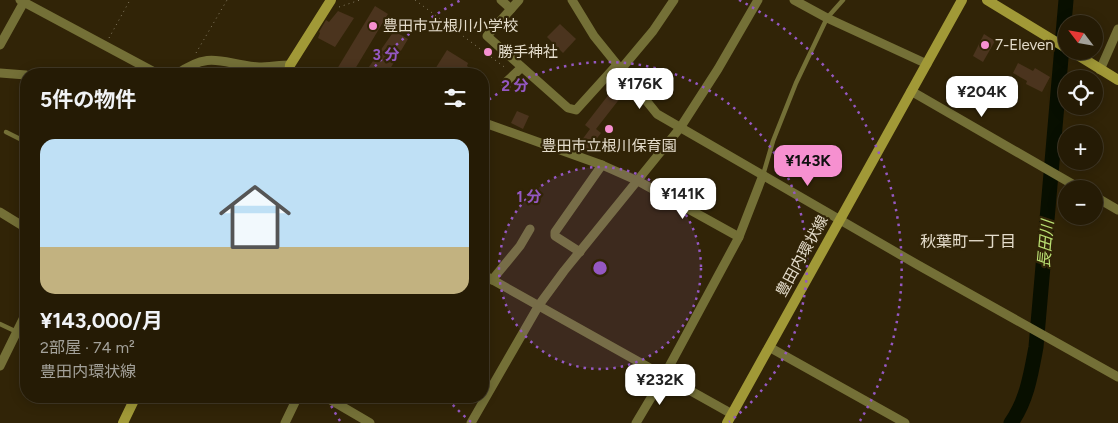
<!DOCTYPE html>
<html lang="ja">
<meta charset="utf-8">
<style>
:root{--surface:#251b05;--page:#312813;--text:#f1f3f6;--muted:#a3a19a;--line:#423927;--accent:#f690d0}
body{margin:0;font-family:Figtree,"Noto Sans JP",sans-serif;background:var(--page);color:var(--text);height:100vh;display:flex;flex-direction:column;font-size:19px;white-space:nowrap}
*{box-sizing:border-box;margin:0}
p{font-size:16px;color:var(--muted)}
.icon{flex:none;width:28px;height:28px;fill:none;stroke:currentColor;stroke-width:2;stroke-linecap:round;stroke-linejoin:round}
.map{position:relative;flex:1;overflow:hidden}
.side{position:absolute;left:20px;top:68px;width:469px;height:335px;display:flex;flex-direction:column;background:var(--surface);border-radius:20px;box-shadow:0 2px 12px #0003,0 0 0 1px var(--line)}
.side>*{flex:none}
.needle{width:32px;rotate:301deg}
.fabs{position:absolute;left:1058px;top:15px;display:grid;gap:10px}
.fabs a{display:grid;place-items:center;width:45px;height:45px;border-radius:50%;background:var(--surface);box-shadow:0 2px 12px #0003,0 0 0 1px var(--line);font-size:25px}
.price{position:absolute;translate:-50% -42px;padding:0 11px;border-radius:10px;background:#fff;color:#222;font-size:16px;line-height:32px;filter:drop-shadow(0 1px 2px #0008)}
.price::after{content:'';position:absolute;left:50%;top:30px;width:15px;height:11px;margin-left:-8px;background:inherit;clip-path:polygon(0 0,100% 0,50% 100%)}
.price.on{background:var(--accent);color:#111}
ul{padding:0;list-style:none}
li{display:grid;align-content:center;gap:10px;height:265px;padding:0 20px}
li+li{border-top:1px solid var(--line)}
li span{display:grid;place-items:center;height:155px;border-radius:15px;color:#555}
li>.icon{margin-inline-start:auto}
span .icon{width:90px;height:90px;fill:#fffc;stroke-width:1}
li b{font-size:21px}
h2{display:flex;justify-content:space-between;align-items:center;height:60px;padding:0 20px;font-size:21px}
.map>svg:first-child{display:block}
</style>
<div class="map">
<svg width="1118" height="423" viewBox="0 0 1118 423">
<rect width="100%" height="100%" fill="#312407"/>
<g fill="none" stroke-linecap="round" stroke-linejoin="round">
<path stroke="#080f00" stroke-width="15" d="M1011 423C1027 400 1031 374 1036 347L1066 0"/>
</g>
<g fill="#4b341e">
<path d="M375 6 388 14 352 74H334Z"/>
<path d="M338 11 354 18 335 47 318 38 320 33 319 32 326 20 329 22Z"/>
<path d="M560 24 576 39 563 53 547 37Z"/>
<path d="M394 31 408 39 387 74H364Z"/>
<path d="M984 34 995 41 983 62 973 56Z"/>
<path d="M447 50 468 63 467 66 478 74H432Z"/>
<path d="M1018 63 1033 71 1035 68 1050 77 1042 92 1026 84 1027 81 1013 73Z"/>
<path d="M620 80 628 88 596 129 601 133 588 150 579 144 590 129 585 125Z"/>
<path d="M517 111 529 116 523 129 511 123Z"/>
</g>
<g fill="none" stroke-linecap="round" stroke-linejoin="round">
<g stroke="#857b63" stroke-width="1" stroke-dasharray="1 4" stroke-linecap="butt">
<path d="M415 0 507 69"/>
<path d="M339 7 360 0"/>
<path d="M109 38 130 0"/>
<path d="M196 53 227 0"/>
</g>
<g stroke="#747037" stroke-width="4.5">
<path d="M6 132 26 142"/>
<path d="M763 175 773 141 796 83 827 18 843 0"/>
<path d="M0 324 17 332"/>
</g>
<g stroke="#747037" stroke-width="9">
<path d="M20 0 158 74"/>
<path d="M501 0 511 9"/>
<path d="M519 0 487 36 568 108 576 110 614 68H622L653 31 674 0"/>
<path d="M572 0 594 36 657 114 918 265 1118 377"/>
<path d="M794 0 827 18 927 64"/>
<path d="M0 45 25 0"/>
<path d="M1100 70 1118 29"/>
<path d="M0 73 26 75"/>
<path d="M177 74C212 49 223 65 259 67 269 67 280 65 290 65"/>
<path d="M505 83 521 68"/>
<path d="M911 91 1081 189"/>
<path d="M482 122 602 165 638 181 739 237"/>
<path d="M1094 196 1118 210"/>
<path d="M0 212 26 228"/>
<path d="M580 252 555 236V232L602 165"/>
<path d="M482 274 732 414"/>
<path d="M492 280 520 246 530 229"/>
<path d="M769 347 905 423"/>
<path d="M0 366 26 313"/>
<path d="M324 396 370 423"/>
<path d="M285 423 298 396"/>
<path d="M471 423 539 305 564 271 680 128 718 69 758 0"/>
<path d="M636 423 664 376 739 237 763 175"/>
</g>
<g stroke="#a19937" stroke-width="10">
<path d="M987 0 1066 48"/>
<path d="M1071 51 1118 80"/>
<path d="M289 74 290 65 331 0"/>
<path d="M123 423 136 396"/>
<path d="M727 423 962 0"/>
</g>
</g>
<circle cx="600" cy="268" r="101" fill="#9558c2" fill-opacity=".12"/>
<g fill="none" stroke="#9558c2" stroke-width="2.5" stroke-dasharray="2.5 5">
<circle cx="600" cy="268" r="101"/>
<path d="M471 422A201 201 0 0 1 446 397M483 104A201 201 0 0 1 729 422"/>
<path d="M340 421A302 302 0 0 1 327 398M370 72A302 302 0 0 1 461 0M739 0A302 302 0 0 1 860 421"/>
</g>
<g fill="#f690d0" stroke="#312407" stroke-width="2">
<circle cx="373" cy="26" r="5"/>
<circle cx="985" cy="45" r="5"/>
<circle cx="488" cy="52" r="5"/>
<circle cx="609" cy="129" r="5"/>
</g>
<g text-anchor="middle" stroke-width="4.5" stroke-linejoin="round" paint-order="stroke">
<g font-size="15" fill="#e4dccb" stroke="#312407" text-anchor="start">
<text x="383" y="31">豊田市立根川小学校</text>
<text x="995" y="50">7-Eleven</text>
<text x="498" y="57">勝手神社</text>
<text x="609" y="151" text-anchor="middle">豊田市立根川保育園</text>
</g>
<g font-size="15" fill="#e4dccb" stroke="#312407">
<text transform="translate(802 256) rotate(-61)" y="5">豊田内環状線</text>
</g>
<g font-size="16" fill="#e4dccb" stroke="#312407">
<text x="968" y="247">秋葉町一丁目</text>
</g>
<g font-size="16" font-style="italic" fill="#bbe174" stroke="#312407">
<text transform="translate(1045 244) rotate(-85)" y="6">長田川</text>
</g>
</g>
<circle cx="600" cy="268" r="8" fill="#9558c2" stroke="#312407" stroke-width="2.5"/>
<g font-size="15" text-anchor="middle" font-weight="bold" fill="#9558c2" stroke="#312407" stroke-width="4.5" stroke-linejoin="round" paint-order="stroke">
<text x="386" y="60">3 分</text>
<text x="515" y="91">2 分</text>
<text x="529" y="202">1 分</text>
</g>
</svg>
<div class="fabs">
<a><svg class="needle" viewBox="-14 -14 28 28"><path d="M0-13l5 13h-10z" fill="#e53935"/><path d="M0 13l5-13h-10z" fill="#a3a19a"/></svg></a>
<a><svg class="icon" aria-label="locate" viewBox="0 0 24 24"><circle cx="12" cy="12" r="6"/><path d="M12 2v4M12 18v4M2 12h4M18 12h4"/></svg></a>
<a>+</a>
<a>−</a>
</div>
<b class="price" style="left:640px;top:110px">¥176K</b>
<b class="price" style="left:982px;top:118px">¥204K</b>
<b class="price on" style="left:808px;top:187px">¥143K</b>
<b class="price" style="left:683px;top:220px">¥141K</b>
<b class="price" style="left:660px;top:406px">¥232K</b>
<section class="side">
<h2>5件の物件<svg class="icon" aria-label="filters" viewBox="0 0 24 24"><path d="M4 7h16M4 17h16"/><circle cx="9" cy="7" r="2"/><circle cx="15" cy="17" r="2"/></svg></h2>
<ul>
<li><span style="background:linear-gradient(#bfe0f5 70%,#c2b280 0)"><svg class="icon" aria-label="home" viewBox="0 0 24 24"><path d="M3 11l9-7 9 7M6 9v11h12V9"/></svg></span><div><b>¥143,000/月</b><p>2部屋 · 74 m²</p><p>豊田内環状線</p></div></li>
</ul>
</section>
</div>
